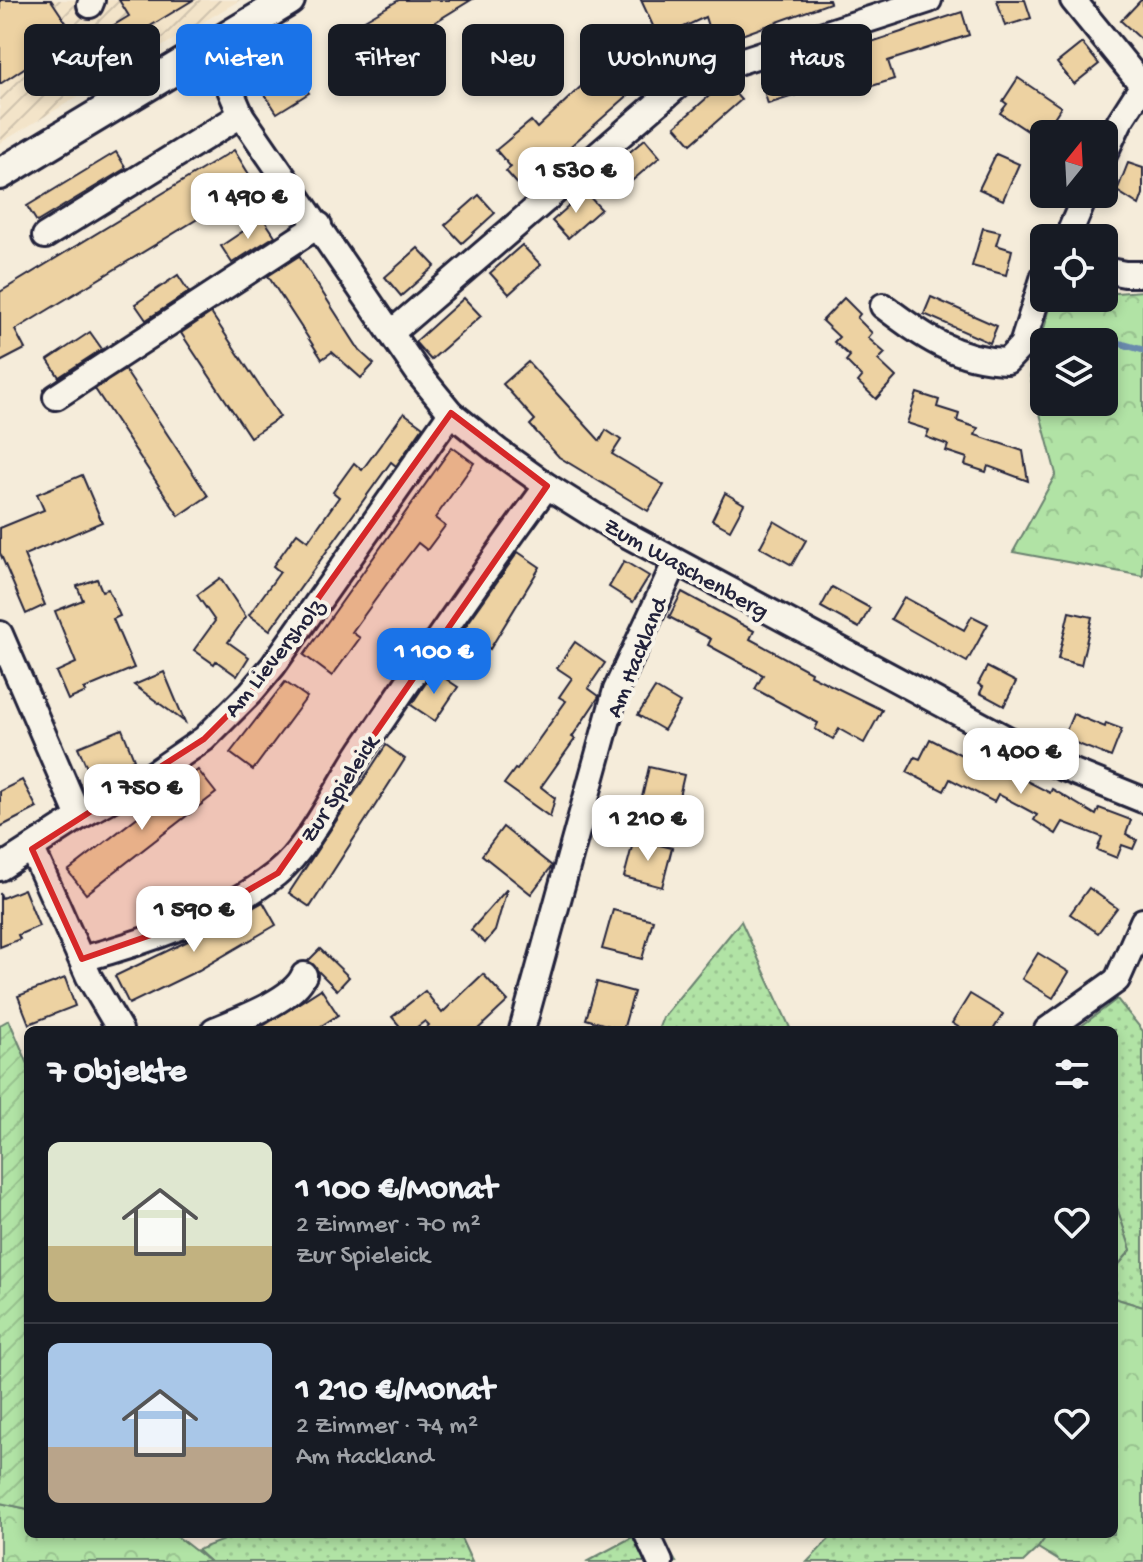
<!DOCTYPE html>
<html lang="de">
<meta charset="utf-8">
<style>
:root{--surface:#171b24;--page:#242831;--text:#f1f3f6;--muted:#9ea1a6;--line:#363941;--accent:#1a73e8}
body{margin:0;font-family:"Gochi Hand",sans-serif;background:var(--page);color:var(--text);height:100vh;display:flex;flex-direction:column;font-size:30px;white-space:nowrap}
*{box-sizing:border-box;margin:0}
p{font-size:26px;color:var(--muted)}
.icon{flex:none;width:44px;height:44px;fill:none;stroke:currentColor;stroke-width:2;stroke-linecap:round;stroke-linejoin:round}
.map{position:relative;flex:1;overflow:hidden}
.drawer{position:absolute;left:24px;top:1026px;width:1094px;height:512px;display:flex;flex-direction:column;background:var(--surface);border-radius:12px;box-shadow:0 4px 12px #0003}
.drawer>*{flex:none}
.banner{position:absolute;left:24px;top:24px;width:1096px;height:72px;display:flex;gap:16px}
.needle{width:52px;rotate:18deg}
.tools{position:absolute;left:1030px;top:120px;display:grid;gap:16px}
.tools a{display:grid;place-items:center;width:88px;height:88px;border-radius:12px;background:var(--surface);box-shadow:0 4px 12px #0003;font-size:40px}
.price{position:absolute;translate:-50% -68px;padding:0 18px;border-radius:16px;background:#fff;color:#222;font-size:26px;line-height:52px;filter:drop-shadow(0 2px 4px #0008)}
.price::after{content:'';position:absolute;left:50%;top:48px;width:24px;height:18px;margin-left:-12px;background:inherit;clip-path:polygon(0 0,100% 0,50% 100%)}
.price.on{background:var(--accent);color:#fff}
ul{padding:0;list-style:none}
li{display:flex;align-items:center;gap:24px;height:200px;padding:0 24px}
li+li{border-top:2px solid var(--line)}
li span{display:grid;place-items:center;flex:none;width:224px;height:160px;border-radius:12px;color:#555}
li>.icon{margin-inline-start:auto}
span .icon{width:96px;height:96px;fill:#fffc;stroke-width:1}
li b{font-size:34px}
h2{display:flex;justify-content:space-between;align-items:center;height:96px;padding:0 24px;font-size:34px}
.tag{padding:0 28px;border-radius:12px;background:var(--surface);box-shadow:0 4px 12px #0003;font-size:28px;line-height:72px}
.tag.on{background:var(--accent);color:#fff}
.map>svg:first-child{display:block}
</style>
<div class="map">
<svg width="1143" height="1562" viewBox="0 0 1143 1562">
<defs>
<pattern id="industrial-furrows" width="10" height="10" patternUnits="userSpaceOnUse" patternTransform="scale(2)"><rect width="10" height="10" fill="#f3e4c9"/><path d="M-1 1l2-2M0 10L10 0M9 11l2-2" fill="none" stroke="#d0c3ae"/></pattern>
<pattern id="grass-dots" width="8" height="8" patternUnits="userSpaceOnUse" patternTransform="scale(2)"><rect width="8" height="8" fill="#b1e3a5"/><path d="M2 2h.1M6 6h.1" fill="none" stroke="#98c28f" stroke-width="1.8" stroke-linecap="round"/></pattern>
<pattern id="forest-crowns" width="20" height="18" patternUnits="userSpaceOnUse" patternTransform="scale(2)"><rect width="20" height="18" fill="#b1e3a5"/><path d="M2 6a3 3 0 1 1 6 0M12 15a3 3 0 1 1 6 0" fill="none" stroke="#98c28f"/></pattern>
<pattern id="garden-furrows" width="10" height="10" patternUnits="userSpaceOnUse" patternTransform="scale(2)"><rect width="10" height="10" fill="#b1e3a5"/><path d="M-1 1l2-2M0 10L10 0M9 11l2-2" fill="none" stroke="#98c28f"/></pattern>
</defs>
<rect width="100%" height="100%" fill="#f5ecda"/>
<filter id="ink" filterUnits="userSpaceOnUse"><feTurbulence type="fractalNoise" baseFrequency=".0125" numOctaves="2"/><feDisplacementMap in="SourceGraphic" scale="16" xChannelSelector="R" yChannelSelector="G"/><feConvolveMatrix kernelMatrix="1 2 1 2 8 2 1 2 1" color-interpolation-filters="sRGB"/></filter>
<g filter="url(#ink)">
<path fill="url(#industrial-furrows)" d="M0 0H240L0 143Z"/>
<g fill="url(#grass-dots)" stroke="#6a8270" stroke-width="2">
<path d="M741 921 791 1030H658L663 1017Z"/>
<path d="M1117 999 1143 1031V1307L1114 1298V1270L1131 1250 1114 1199V1030H1076Z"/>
<path d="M239 1534H459L472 1562H210L197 1550Z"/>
<path d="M638 1534H659L676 1562H586Z"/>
<path d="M834 1534H1048L1038 1548 1023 1562H807Z"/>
</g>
<g fill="url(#forest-crowns)" stroke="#6a8270" stroke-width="2" fill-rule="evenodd">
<path d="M1104 290 1116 293 1143 291V576L1013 552 1056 474 1030 376 1053 298H1104ZM1044 342H1104V402H1044Z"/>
<path d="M1114 1199 1131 1250 1114 1270Z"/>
<path d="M1114 1298 1143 1307V1562H1061L1038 1548 1048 1534H1114Z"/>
<path d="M0 1503 28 1509V1534H174L210 1562H0Z"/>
</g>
<path fill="url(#garden-furrows)" stroke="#6a8270" stroke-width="2" d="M9 1020 28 1064V1509L0 1503V1025Z"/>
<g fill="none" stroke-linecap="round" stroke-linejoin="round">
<path stroke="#6b8aad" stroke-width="7" d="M1103 342 1108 340 1143 350"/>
</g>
<g fill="#edd2a2" stroke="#22223b" stroke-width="2">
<path d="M0 0H51L81 45 129 16 119 0H193L124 42 131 54 73 90 50 51 0 84Z"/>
<path d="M399 0H471L376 58 356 25Z"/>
<path d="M641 0H829L830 3 714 45 705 17 659 39Z"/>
<path d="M997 0H1025L1031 18 1005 26Z"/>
<path d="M1141 0H1143V41L1121 21Z"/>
<path d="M962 12 969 35 888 61 894 79 869 87 856 47Z"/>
<path d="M636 42 659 68 522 189 506 171 511 167 496 150 531 121 537 128 589 79 591 81Z"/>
<path d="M1082 43 1099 64 1074 84 1057 63Z"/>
<path d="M823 58 831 84 768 104 760 78Z"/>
<path d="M293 69 309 93 277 113 262 90Z"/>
<path d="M1018 78 1061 107 1040 139 1000 113 1007 104 1003 101Z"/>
<path d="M725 82 741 100 691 144 675 126Z"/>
<path d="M645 139 660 157 627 185 612 167Z"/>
<path d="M234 150 255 184 15 330 25 349 0 362V292Z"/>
<path d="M116 152 126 168 37 222 27 206Z"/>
<path d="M996 154 1019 164 1003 200 979 189Z"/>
<path d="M1128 163 1143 168V194L1139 205 1117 191Z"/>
<path d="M585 192 601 209 568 238 552 221Z"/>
<path d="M479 195 495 213 462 243 445 225Z"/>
<path d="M263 218 275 236 232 263 221 246Z"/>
<path d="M983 228 1000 232 996 245 1012 250 1006 275 972 266Z"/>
<path d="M522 245 541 265 509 294 490 273Z"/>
<path d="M418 248 435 266 401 296 385 277Z"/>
<path d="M299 256 360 351 374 364 361 378 332 352 322 359 268 276Z"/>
<path d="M178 275 189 292 146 320 135 304Z"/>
<path d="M931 297 997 326 990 343 924 314Z"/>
<path d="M464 298 481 316 431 360 415 342Z"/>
<path d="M844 298 860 314 857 318 872 333 868 338 885 353 878 360 896 377 876 399 858 382 862 377 846 361 850 356 834 342 839 337 822 321Z"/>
<path d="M211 313 280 417 250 437 181 333Z"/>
<path d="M90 332 102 349 59 377 48 360Z"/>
<path d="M528 362 600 441 606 430 621 440 612 454 664 485 648 511 559 457 530 425 535 420 503 384Z"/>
<path d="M125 370 208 496 179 516 95 389Z"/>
<path d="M917 393 939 400 937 407 959 414 957 421 978 428 975 435 1023 451 1028 481 988 466 986 472 965 465 967 458 946 451 948 445 926 437 929 430 907 423Z"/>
<path d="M404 413 423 427 396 466 391 462 270 630 249 615 280 572 273 566 297 533 308 541 339 497 333 492 354 463 362 470Z"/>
<path d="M452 447 474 463 435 518 445 526 427 550 418 543 391 578 352 632 360 638 332 676 304 655Z"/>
<path d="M82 475 102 522 24 555 45 605 26 614 0 553V528L44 510 37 494Z"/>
<path d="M725 493 744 504 730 530 712 520Z"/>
<path d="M774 521 806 540 792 565 760 547Z"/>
<path d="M518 552 540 567 490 649 463 630Z"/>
<path d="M624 561 649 576 633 602 609 587Z"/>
<path d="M220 578 246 617 228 642 249 657 237 676 216 661 214 664 194 650 215 621 197 595Z"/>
<path d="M97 579 102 591 108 589 120 616 113 619 134 668 84 689 86 692 68 700 56 672 76 663 55 611 83 600 77 586Z"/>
<path d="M832 587 870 608 859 628 821 607Z"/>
<path d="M682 592 754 631 750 639 811 672 810 675 882 710 864 743 839 729 833 739 815 729 818 723 755 689 763 675 708 645 711 639 669 617Z"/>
<path d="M904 597 964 630 972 616 988 624 967 662 891 619Z"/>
<path d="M1069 612 1092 617 1081 665 1058 659Z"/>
<path d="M575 642 605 663 588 688 599 696 598 698 572 737 575 739 541 787 555 798 550 817 504 784 515 769 517 770 566 701 559 697 572 678 557 668Z"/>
<path d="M987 667 1016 682 1004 706 980 693 983 687 978 684Z"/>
<path d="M434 671 458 687 435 721 411 705Z"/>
<path d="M164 672 185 722 134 685Z"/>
<path d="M285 682 307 697 253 770 230 753Z"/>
<path d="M655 688 680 703 664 730 638 715Z"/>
<path d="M1073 714 1105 727 1106 723 1122 729 1111 757 1063 738Z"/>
<path d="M122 729 134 759 91 777 78 747Z"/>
<path d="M930 739 987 768 990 762 1050 793 1052 789 1096 815 1099 808 1131 820 1126 834 1137 840 1133 849 1122 845 1117 858 1097 850 1102 837 1063 822 1056 834 1034 820 1037 815 998 794 994 802 950 779 944 791 907 772 915 757 920 759Z"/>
<path d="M386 745 405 759 310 907 289 893Z"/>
<path d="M649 767 684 775 675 814 640 806Z"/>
<path d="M198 770 216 793 86 894 68 871Z"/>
<path d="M22 780 37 808 0 827V791Z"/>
<path d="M503 827 552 866 531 894 482 855Z"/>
<path d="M634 839 672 848 662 887 624 877Z"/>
<path d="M1089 888 1117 908 1098 933 1070 914Z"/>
<path d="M24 889 39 926 18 935 20 939 0 947V893L2 898Z"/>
<path d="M507 889 495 931 485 943 471 930Z"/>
<path d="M263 902 276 925 199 970 129 1004 115 976 215 928Z"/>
<path d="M613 910 653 920 642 959 602 949Z"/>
<path d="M320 949 349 977 337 990 308 961Z"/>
<path d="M1038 953 1069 972 1053 998 1022 979Z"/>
<path d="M483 974 508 1001 477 1030H424L429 1025 425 1021 413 1030H403L392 1017 425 991 442 1013Z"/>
<path d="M65 978 75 1006 29 1024 18 996Z"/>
<path d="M597 982 634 992 623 1030 586 1019Z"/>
<path d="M321 989 338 1015 315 1030H257Z"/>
<path d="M970 994 1003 1014 993 1030H963L952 1023Z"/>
</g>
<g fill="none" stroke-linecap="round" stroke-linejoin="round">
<defs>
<g id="minor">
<path d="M1073 0 1143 86"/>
<path d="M90 5 92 0"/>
<path d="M211 45 241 115 419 374 451 413 498 451 547 486 614 528 1054 764 1143 800"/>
<path d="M1104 155 1120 121 1143 85"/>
<path d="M45 236 241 115"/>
<path d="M1072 238 1071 229 1086 194"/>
<path d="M1104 270 1125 274H1143"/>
<path d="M883 306C923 336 955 360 1007 361L1022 345 1044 276"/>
<path d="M391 333 680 84 697 75 929 0"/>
<path d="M56 397 319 225"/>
<path d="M0 634 79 817"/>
<path d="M32 849 89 977 120 1030"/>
<path d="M0 868 79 817 140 783 204 739 251 692 273 666 451 413"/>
<path d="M82 959C146 942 223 916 276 874 309 848 338 786 362 750 422 661 483 573 547 486"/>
<path d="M214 1030C238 1020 294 1000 304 975"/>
<path d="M522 1030 616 690 675 563"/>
<path d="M1047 1030 1117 980 1143 921"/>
<path d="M647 1534 660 1562"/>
</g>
<path id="major" d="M0 174 289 0"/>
</defs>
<use href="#minor" stroke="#22223b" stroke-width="30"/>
<use href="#major" stroke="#22223b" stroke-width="36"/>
<use href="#minor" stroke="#f7f3e8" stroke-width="24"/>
<use href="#major" stroke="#f7f3e8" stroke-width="30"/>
</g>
</g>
<path fill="#d62828" fill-opacity="0.2" stroke="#d62828" stroke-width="6" stroke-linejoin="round" d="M451 413 547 486 278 873 200 918 82 959 32 849 204 739 251 692Z"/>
<g text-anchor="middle" stroke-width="8" stroke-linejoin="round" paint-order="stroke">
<g font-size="24" fill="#22223b" stroke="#f7f3e8">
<text transform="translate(687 567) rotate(29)" y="8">Zum Waschenberg</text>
<text transform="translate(273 657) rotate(-51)" y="8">Am Lieversholz</text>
<text transform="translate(635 657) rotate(-68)" y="8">Am Hackland</text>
<text transform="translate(338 788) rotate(-57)" y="8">Zur Spieleick</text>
</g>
</g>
</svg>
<div class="tools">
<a><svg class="needle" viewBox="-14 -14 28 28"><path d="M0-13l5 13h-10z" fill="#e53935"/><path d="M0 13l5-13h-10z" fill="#9ea1a6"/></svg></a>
<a><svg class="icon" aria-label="locate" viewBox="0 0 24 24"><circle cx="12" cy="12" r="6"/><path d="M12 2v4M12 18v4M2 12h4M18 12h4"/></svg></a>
<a><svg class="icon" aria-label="layers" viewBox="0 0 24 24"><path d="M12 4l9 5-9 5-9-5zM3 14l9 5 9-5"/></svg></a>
</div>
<b class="price" style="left:576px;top:215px">1 530 €</b>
<b class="price" style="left:248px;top:241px">1 490 €</b>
<b class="price on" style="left:434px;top:696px">1 100 €</b>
<b class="price" style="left:1021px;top:796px">1 400 €</b>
<b class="price" style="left:142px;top:832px">1 750 €</b>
<b class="price" style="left:648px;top:863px">1 210 €</b>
<b class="price" style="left:194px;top:954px">1 590 €</b>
<div class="banner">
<a class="tag">Kaufen</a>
<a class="tag on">Mieten</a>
<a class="tag">Filter</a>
<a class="tag">Neu</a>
<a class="tag">Wohnung</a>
<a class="tag">Haus</a>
</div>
<section class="drawer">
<h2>7 Objekte<svg class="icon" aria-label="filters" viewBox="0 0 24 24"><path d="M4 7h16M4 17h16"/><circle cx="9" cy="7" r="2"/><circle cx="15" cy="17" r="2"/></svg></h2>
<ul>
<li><span style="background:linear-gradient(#dfe7d0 65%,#c2b280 0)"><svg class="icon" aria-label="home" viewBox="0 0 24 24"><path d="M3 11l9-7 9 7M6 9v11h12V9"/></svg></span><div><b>1 100 €/Monat</b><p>2 Zimmer · 70 m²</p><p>Zur Spieleick</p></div><svg class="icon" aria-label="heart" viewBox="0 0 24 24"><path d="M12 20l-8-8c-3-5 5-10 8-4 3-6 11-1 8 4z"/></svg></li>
<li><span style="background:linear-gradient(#a9c7e8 65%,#b9a48a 0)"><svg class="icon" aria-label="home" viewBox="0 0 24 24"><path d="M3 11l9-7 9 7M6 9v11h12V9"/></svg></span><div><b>1 210 €/Monat</b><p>2 Zimmer · 74 m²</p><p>Am Hackland</p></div><svg class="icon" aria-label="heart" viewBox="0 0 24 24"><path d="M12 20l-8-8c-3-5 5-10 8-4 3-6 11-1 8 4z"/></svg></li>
</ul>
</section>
</div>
